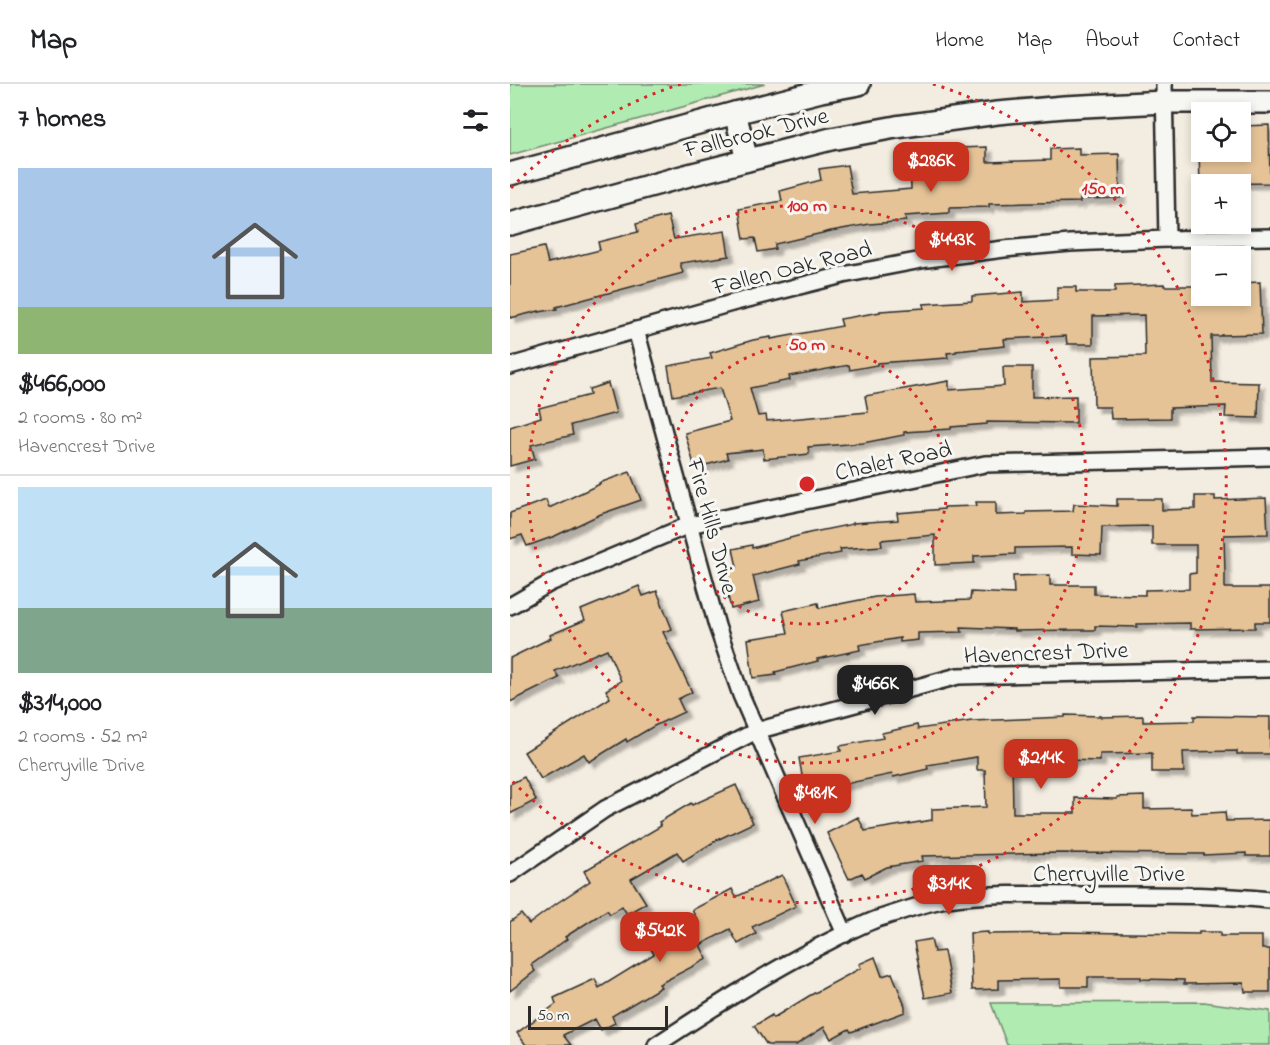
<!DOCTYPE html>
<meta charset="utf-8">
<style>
:root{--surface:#fff;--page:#f2f2f2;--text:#202124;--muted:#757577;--line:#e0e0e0;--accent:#c8321e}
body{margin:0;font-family:"Indie Flower",sans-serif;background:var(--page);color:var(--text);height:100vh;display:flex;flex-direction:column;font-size:22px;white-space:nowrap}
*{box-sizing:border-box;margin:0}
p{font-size:20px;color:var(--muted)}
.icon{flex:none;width:33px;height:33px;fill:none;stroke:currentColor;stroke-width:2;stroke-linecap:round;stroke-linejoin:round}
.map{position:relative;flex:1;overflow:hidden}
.panel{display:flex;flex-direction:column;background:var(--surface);width:510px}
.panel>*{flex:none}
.controls{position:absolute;left:681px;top:18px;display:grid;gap:12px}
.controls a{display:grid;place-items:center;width:60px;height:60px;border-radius:0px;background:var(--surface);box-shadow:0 3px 9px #0003;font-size:30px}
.scale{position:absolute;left:18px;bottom:15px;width:140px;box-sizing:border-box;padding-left:6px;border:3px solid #2b2b2b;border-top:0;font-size:16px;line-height:21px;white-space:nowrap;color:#2b2b2b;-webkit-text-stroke:4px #f6f6f2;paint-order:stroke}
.price{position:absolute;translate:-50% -51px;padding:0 14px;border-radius:12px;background:var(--accent);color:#fff;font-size:20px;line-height:39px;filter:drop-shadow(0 2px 3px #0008)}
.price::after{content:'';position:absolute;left:50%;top:36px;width:18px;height:14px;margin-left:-9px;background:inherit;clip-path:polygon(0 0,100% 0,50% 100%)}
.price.active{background:#222;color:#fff}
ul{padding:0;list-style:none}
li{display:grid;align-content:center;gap:12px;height:318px;padding:0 18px}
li+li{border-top:2px solid var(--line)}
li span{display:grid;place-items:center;height:186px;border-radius:0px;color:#555}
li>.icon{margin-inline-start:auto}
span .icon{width:108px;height:108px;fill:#fffc;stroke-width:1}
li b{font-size:26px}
h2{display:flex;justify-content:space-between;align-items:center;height:72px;padding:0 18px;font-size:26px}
header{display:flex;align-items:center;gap:36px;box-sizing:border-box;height:84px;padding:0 30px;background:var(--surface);border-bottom:2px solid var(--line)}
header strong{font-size:28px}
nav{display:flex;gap:33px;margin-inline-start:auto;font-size:21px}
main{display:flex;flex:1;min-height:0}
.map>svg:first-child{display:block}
</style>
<header>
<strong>Map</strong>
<nav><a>Home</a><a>Map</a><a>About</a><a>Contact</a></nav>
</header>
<main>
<section class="panel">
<h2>7 homes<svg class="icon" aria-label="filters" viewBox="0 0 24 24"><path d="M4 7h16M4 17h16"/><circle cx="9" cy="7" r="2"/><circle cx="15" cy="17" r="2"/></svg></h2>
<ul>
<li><span style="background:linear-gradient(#a9c7e8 75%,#8fb573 0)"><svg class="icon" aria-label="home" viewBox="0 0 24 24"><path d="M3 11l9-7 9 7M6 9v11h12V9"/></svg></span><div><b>$466,000</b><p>2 rooms · 80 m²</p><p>Havencrest Drive</p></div></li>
<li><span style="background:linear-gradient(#bfe0f5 65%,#7fa58c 0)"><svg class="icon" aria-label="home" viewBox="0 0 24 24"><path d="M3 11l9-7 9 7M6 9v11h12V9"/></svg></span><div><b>$314,000</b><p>2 rooms · 52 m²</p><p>Cherryville Drive</p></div></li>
</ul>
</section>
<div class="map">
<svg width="760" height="961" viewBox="0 0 760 961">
<defs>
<filter id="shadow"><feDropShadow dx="5.5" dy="5.5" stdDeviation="1.5" flood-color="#0004"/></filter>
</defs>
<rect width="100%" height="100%" fill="#f3ece0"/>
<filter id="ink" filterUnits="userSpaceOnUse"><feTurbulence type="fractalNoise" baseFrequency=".0167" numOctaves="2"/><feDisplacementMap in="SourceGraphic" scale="12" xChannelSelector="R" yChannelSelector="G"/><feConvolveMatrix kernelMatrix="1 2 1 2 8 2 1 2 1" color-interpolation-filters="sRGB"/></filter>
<g filter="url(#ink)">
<g fill="#b0ebb1" stroke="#6e8b6e" stroke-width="1.5">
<path d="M0 0H255L0 71Z"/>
<path d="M694 918 760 927V961H497L481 919Z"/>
</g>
<g fill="#e5c397" stroke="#2b2b2b" stroke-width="1.5" filter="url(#shadow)">
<path d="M759 41 760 99 690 100 689 68H732L731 42Z"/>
<path d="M477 63V78L540 76V65L569 64V71L609 70 610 114 570 115V118L479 120V123L439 124V129L395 132 396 137 360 140 321 147 265 160V165L248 168 245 154 234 155 229 125 272 117 270 107 311 96 309 85 337 81 342 110 401 105 400 80 449 77V64Z"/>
<path d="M158 132 164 155 215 147 219 172 170 179 173 189 46 223 47 225 29 228V227L0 234V170L34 163 38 179 90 166 88 158 128 148 126 140Z"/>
<path d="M750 198 752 250 711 251V252H701L702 298 749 299 748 334 715 333 716 322 660 324V334L601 335 600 323H584L583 273 635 272 634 231 583 232V260H557L556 252 494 255 495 262 446 267V268L437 269 438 274 367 279V281L340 286 339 281 279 292 280 296 240 304 248 332 256 331 257 337 358 328 355 312 439 297V306L494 302 493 283H522V313L566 312V339L477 338V340L441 343V345L394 348V351L353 359 298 363 299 370 254 375 253 365 216 369 218 375 185 384 175 349 220 337 210 304 163 312 158 282 202 274 200 269 243 256 261 253V255L332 242 330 235 370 228V227L414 224 413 220 462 217V212L513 208V218L547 216V203H566V208H605V202L654 200V202H692V212H730V199Z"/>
<path d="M98 299 106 329 61 341 63 351 21 361 25 375 0 382V343L31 333 29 324 80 311 79 305Z"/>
<path d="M120 388 131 416 91 430 45 452 17 462 12 451 0 455V429L36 416 39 424 90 400 89 399Z"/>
<path d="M685 412H705V416L756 414 758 450 714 451 715 489V504H760V538H745V544L680 545V539L627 540V543L585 542V546H564L504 547V545L451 543 452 548 408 549V556L390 558V554L349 561 350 566 307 575 308 577 265 588 266 591 243 594 238 555 278 549 273 527 308 519 309 524 365 513 404 510 405 518 460 516 461 508 504 510 503 492 540 491V501H584V510L635 511V506L679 505V490L686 489V461H642V442L592 443 591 471 562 470V463L505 464V470L464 472V479L425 481V451L371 456 372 462 330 465 331 469 289 477 290 480 243 492 249 518 221 525 212 486 227 483 223 465 242 461V464L299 449 343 440V439L388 436 387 429 434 425V423L467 422 466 418H486V431L516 430V428L563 427 564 420 607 422V415H652V426L685 425Z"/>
<path d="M129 502 133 512 147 507 162 545 153 548 182 608 168 615 174 628 144 642 117 658 116 655 79 678 74 670 31 695 14 668 100 614 96 606 111 597 97 565 45 587 49 594 0 618V574L41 554 40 551 75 536 71 526Z"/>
<path d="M555 631 591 632V633L633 632V638L684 637V632L760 633V670H727V667L673 668 674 688H642V669L590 670V677L554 676V671L502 672 503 729H565V714L607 715V713L634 712V725L681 724 682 730 715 728 716 737 760 736V772H736V769L694 771V770L547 769 412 772 413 777 377 783 355 794 352 789 339 795 317 749 348 733 355 747 422 736V725L476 723 475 686H467V673L417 681 418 685 383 693 382 690 330 701 331 703 295 709 289 674 331 667 330 662 373 654 372 649 407 641 408 645 462 637 555 633Z"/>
<path d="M14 693 26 716 0 730V700Z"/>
<path d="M226 701 243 739 207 756 173 777 167 768 121 795 136 819 117 830 112 822 100 830 97 826 55 853 57 855 21 881 25 887 0 907V838L11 830 19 840 47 819 80 797 74 787 151 742 149 738 181 719 182 721Z"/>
<path d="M272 791 286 822 242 843 246 850 228 860 220 845 190 861 197 875 149 900 151 903 102 932 105 939 91 946 85 935 53 951 61 961H16L7 949 46 920 44 914 85 895 89 904 144 870 141 865 189 840 182 826 222 805 226 813Z"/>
<path d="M478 848V850L551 849V848L689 850V848H710V852H752V865H760V908H735L734 899 674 900V896L631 895V893H578V903H551V895L489 896V905L462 906 460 849Z"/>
<path d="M421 855 424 868 434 867 442 909 415 914 404 858Z"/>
<path d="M365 873 372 892 382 889 395 922V928L341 948 339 945 321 955 314 943 286 961H257L244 942 262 931 263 934 299 912 351 884 349 880Z"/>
</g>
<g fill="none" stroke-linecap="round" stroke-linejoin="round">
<defs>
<g id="street">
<path d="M654 0 657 155"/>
<path d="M126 246 207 542 231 611 335 850"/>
<path d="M0 282 222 219 333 191 417 175 494 165 560 159 657 155 760 153"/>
<path d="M0 522 40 499 179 441 475 380 760 373"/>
<path d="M0 790 95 725 246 647 448 592 760 585"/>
<path d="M146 961C198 927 250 893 306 864 326 854 346 843 367 835 390 828 414 819 437 815 490 808 544 811 596 811 651 811 706 810 760 816"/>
</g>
<g id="secondary">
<path d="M225 29 237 76"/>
<path d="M0 90 225 29 311 7 349 0"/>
<path d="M0 140 179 91 321 55 386 43 487 29 554 23 655 18H760"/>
</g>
</defs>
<use href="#street" stroke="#2b2b2b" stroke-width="20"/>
<use href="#secondary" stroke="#2b2b2b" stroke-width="26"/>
<use href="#street" stroke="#f6f6f2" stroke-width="15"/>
<use href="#secondary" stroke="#f6f6f2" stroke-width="21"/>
</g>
</g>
<g fill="none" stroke="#d62828" stroke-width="3" stroke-dasharray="3 6">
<circle cx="297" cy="400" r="140"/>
<circle cx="297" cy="400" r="279"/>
<path d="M1 104A419 419 0 0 1 171 0M423 0A419 419 0 1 1 1 696"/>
</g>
<g text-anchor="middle" stroke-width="6" stroke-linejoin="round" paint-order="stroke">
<g font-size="24" fill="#2b2b2b" stroke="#f6f6f2">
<text transform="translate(246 48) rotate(-14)" y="8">Fallbrook Drive</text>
<text transform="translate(282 183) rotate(-14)" y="8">Fallen Oak Road</text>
<text transform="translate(383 376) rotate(-12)" y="8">Chalet Road</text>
<text transform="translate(203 442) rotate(75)" y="8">Fire Hills Drive</text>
<text transform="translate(536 568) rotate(-2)" y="8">Havencrest Drive</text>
<text x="599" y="797">Cherryville Drive</text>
</g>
</g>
<circle cx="297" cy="400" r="9" fill="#d62828" stroke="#f6f6f2" stroke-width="3"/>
<g font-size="18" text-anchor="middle" font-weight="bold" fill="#d62828" stroke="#f6f6f2" stroke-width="6" stroke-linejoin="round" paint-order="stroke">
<text x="593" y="110">150 m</text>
<text x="297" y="127">100 m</text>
<text x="297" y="266">50 m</text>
</g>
</svg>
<div class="controls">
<a><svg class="icon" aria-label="locate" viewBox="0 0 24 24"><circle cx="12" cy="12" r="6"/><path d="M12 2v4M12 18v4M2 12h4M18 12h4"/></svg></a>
<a>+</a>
<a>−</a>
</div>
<div class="scale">50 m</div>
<b class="price" style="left:421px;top:109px">$286K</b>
<b class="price" style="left:442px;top:188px">$443K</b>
<b class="price active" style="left:365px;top:632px">$466K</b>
<b class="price" style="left:531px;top:706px">$214K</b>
<b class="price" style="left:305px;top:741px">$481K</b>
<b class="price" style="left:439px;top:832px">$314K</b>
<b class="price" style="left:150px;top:879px">$542K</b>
</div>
</main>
